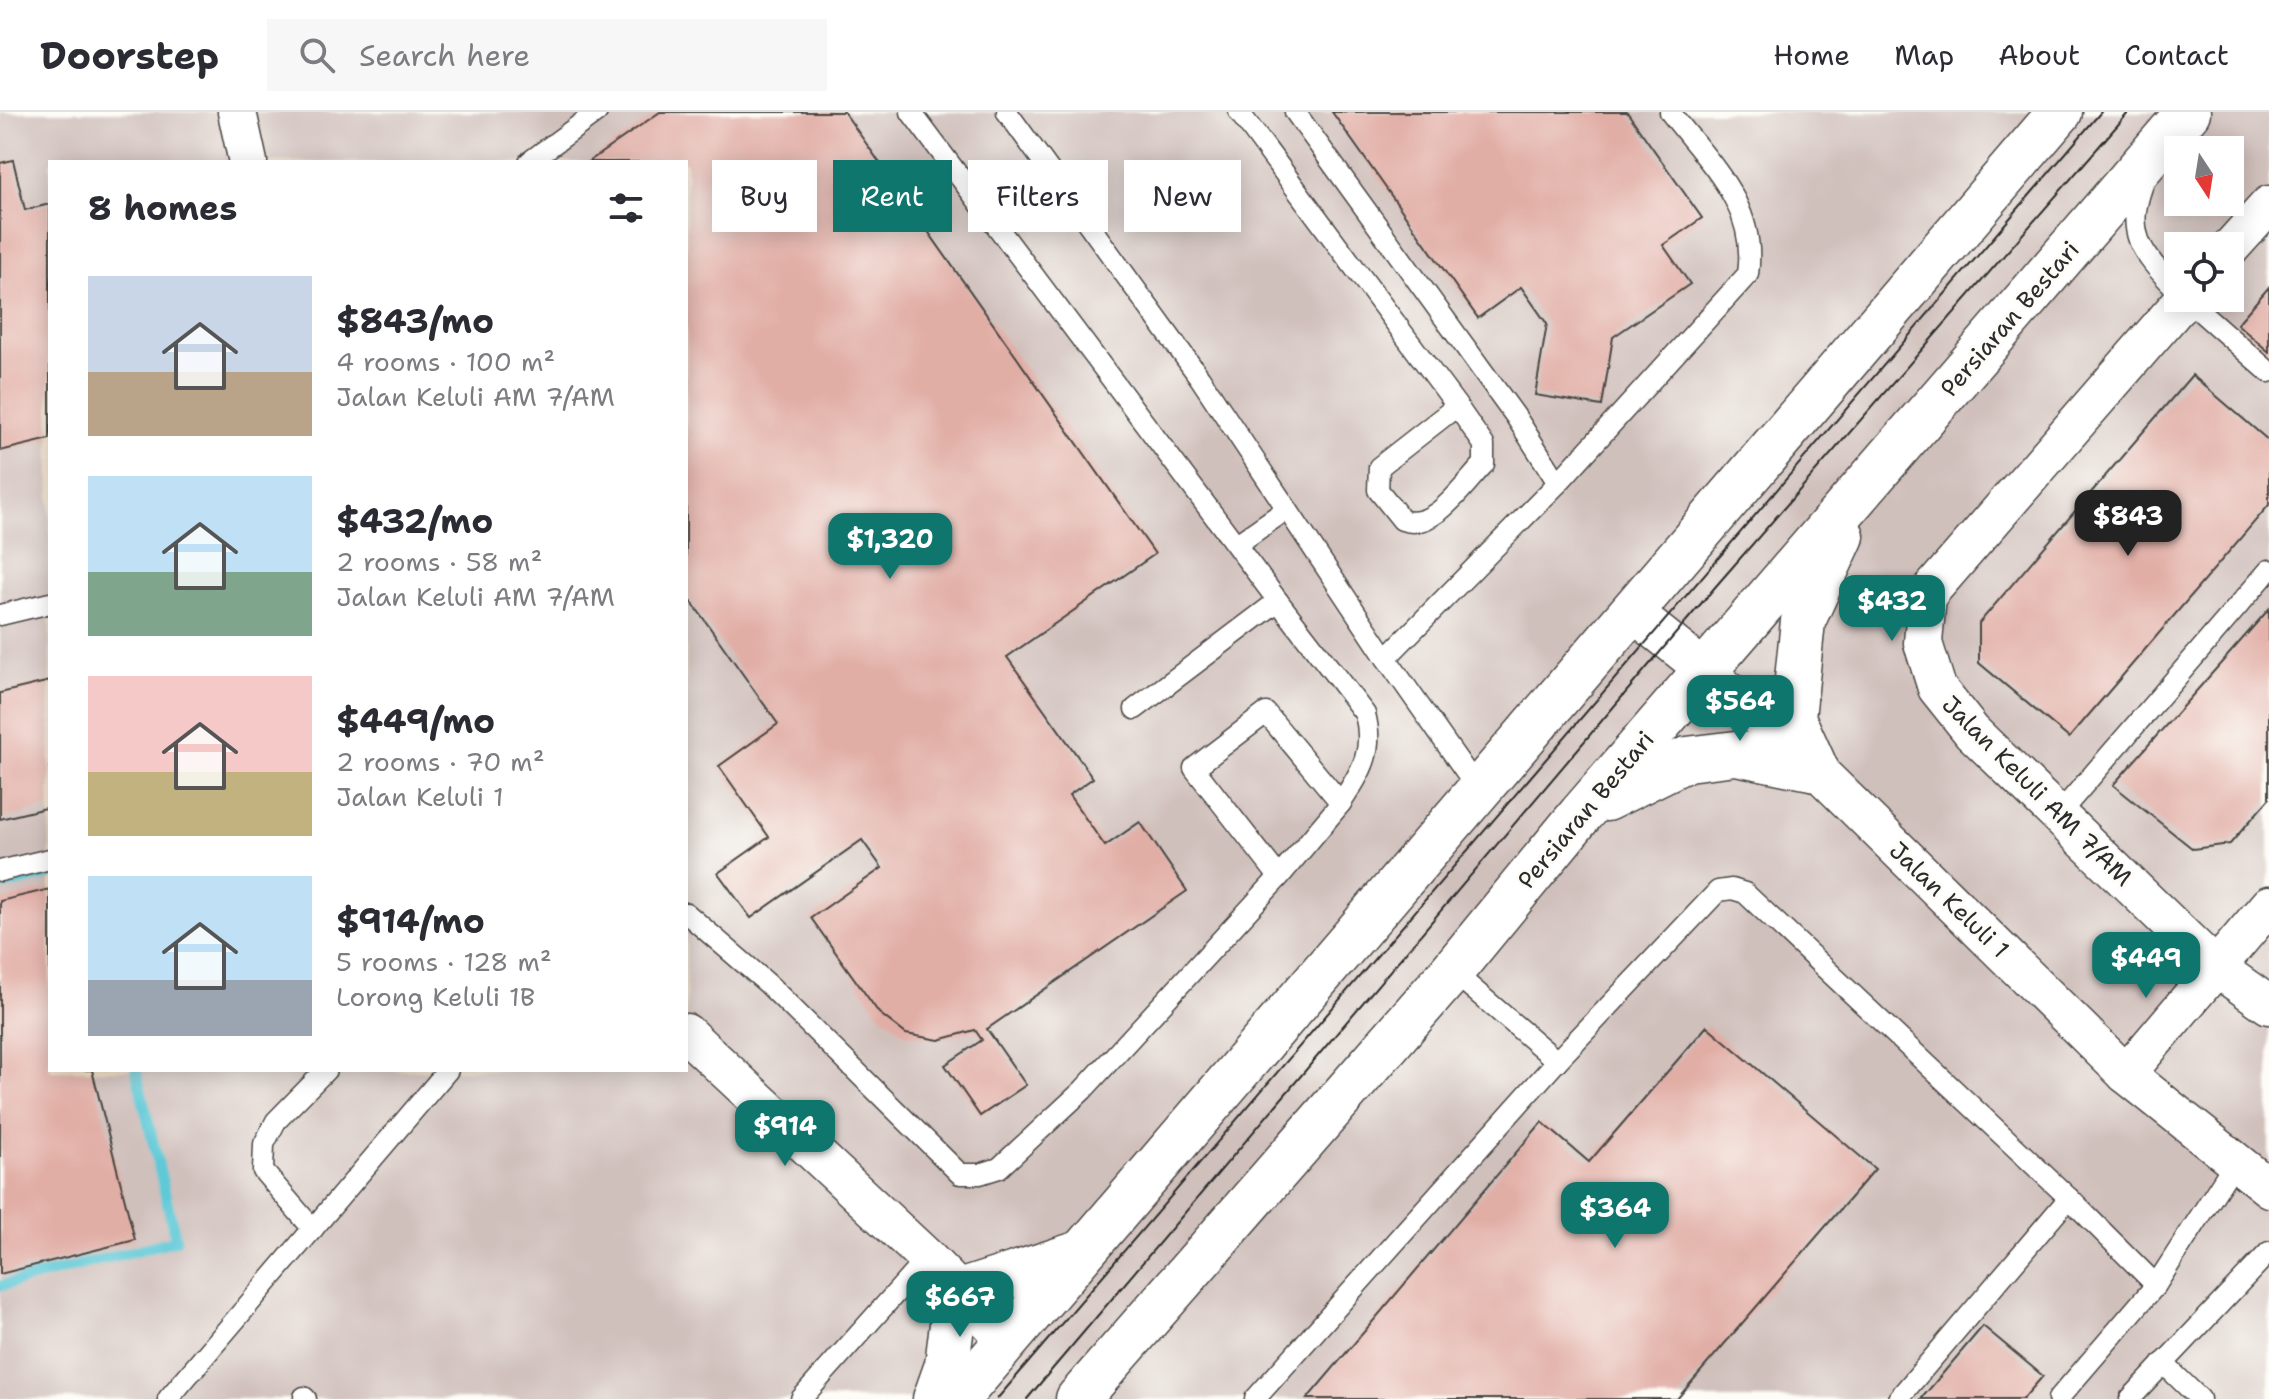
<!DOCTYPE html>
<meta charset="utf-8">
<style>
:root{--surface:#fff;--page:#f7f7f7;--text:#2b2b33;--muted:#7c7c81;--line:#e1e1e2;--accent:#0f766e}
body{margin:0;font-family:"Shantell Sans",sans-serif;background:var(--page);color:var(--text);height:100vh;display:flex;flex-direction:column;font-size:30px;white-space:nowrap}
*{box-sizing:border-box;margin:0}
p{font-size:26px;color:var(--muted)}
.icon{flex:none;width:44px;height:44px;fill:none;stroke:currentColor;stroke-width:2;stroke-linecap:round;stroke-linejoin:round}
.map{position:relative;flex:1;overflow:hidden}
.drawer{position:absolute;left:48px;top:48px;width:640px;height:912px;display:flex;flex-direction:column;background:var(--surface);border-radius:0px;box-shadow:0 4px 20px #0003}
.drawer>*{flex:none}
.guide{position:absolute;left:712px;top:48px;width:760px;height:72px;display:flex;gap:16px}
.needle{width:52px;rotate:168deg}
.fabs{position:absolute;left:2164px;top:24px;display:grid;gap:16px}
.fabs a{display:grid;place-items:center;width:80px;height:80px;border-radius:0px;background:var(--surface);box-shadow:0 4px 20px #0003;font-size:40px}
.price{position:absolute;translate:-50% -68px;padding:0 18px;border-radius:16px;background:var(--accent);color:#fff;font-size:26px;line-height:52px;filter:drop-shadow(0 2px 4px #0008)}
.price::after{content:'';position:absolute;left:50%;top:48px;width:24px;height:18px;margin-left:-12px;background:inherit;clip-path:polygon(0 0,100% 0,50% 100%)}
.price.selected{background:#222;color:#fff}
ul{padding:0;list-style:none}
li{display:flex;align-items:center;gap:24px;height:200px;padding:0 40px}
li span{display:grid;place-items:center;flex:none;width:224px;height:160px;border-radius:0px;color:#555}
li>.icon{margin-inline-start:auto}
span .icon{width:96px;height:96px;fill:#fffc;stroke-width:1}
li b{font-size:34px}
h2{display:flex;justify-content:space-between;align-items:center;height:96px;padding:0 40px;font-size:34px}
.pill{padding:0 28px;border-radius:0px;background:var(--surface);box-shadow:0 4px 20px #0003;font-size:28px;line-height:72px}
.pill.selected{background:var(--accent);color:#fff}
header{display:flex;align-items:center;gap:48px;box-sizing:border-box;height:112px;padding:0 40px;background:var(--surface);border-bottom:2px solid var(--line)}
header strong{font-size:38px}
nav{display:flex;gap:44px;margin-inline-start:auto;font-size:28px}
.search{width:560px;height:72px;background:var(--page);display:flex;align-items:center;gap:20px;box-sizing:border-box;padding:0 28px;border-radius:0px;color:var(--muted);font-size:30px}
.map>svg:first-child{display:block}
</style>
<header>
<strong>Doorstep</strong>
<div class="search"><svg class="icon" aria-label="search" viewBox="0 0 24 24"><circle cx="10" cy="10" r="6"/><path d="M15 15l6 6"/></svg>Search here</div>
<nav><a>Home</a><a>Map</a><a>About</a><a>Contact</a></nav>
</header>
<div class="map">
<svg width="2269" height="1287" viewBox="0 0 2269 1287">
<rect width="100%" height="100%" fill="#fdfcf7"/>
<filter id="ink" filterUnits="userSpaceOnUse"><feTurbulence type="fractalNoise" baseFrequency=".0125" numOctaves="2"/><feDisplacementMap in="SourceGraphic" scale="16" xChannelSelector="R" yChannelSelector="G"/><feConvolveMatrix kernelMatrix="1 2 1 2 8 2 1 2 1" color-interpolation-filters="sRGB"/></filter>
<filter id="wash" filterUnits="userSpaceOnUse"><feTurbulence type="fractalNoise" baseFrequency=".006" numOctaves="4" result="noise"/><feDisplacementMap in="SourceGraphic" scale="32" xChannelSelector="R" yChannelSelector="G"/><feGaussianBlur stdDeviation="1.8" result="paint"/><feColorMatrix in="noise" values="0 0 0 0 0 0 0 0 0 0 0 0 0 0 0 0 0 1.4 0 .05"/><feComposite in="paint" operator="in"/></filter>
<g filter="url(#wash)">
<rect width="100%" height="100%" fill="#f5e2c8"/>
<path fill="#d0c0bc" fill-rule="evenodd" d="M0 0H2269V1287H0ZM2178 38H2230V90H2178ZM50 50H686V958H50ZM2178 134H2230V186H2178Z"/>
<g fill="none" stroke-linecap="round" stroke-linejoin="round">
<g stroke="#5ec9d7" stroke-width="11">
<path d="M0 774 50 762"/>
<path d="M0 1174 176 1128 136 958"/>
</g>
</g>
<g id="blocks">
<g fill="#e1aea6">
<path d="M660 0H844L1155 442 1007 545 1093 666 1069 683 1105 734 1140 710 1187 779 987 917 1026 973 980 1004 945 953 982 928 975 918 939 928 906 922 879 901 811 806 882 756 862 728 751 806 718 761 769 725 719 654 778 612 689 486 686 488V50H588Z"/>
<path d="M1332 0H1627L1702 106 1663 133 1690 172 1613 225 1602 294 1535 283 1547 212 1521 175 1478 206Z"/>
<path d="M13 48 25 98 50 92V327L0 339V51Z"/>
<path d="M2269 175V240L2237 212Z"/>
<path d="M2192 263 2269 329V393L2069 626 1979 551V511Z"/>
<path d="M2269 497V687L2230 732 2193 737 2113 673Z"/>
<path d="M50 569V695L0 707V581Z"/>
<path d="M50 777V958H92L135 1128 0 1162V789Z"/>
<path d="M1707 914 1875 1057 1677 1287H1307L1542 1010 1589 1050Z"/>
<path d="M1983 1214 2043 1264 2023 1287H1921Z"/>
</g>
</g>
</g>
<g filter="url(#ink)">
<use href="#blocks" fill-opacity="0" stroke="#494643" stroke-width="2"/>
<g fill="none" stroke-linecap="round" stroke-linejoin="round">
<defs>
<g id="lane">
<path d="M911 0 1278 489 1135 597"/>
<path d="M1007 0 1200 266 1386 546 1478 677"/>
<path d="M1239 0 1457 294 1484 333V352C1464 372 1434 420 1402 408L1378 378 1379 355 1457 294"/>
<path d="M1295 0 1516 305 1558 371"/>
<path d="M529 50 597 0"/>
<path d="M2145 67C2123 122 2141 140 2178 179"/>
<path d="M2185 186 2269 260"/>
<path d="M1237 432 1287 397"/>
<path d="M1278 489 1365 602C1375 640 1361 660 1341 691"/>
<path d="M0 503 50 491"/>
<path d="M1386 546 1558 371 1748 162C1758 94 1709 51 1670 0"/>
<path d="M2058 703 2269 458"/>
<path d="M0 759 50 747"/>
<path d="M686 801 768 872 960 1062H980L999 1056 1083 978 1279 765 1341 691 1266 601 1194 656 1279 765"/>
<path d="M1452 859 1557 949 1718 779 1732 777 1745 781 2069 1086 2156 1173"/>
<path d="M313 1117 263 1059 264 1032 276 1009 326 958"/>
<path d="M2163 1251 2200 1287"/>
<path d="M304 1285 306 1287"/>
<path d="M168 1287 448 958"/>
<path d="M801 1287 927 1146"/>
<path d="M1255 1287 1557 949"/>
<path d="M1898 1287 2069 1086"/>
<path d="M2058 1287 2156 1173 2235 1050"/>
<path d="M2130 1287 2269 1140"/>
</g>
<g id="street">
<path d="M237 0 248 50"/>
<path d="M2230 136 2269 93"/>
<path d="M2185 186 1927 483 1923 531 1937 576 1972 620 2214 854 2269 893"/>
<path d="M1631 499 1705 558 1816 657 2126 962 2269 1076"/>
<path d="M686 921 927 1146 1007 1228"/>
<path d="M2126 962 2269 793"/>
</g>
<g id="primary">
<path d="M1816 657 1793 606 1803 509 1842 424"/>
<path d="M1606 687 1687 647 1736 641 1816 657"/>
<path d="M935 1287 947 1253 956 1181 1080 1141"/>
<path d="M957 1287 2060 0"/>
<path d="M1078 1287 1452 859 1581 702 2188 0"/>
</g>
</defs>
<use href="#lane" stroke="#494643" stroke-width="23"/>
<use href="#street" stroke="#494643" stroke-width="41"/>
<use href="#primary" stroke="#494643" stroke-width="47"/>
<use href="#lane" stroke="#fff" stroke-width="20"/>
<use href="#street" stroke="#fff" stroke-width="38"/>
<use href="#primary" stroke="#fff" stroke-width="44"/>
<g stroke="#2b2b2b" stroke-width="2">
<path d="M997 1287 2101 0"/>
<path d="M1027 1287 1716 474 2129 0"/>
</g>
</g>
</g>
<g text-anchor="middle" stroke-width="6" stroke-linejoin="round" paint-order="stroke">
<g font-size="24" fill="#2b2b2b" stroke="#fdfcf7">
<text transform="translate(2010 207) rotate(-49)" y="8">Persiaran Bestari</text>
<text transform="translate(2037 679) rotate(45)" y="8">Jalan Keluli AM 7/AM</text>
<text transform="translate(1586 698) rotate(-50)" y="8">Persiaran Bestari</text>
<text transform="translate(1949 788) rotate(44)" y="8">Jalan Keluli 1</text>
</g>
</g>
</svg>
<div class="fabs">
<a><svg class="needle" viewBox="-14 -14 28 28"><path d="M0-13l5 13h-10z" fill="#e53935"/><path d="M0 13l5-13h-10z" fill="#7c7c81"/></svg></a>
<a><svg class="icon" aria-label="locate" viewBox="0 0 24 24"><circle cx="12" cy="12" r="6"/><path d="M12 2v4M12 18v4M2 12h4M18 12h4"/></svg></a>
</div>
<b class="price selected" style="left:2128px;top:446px">$843</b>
<b class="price" style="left:890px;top:469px">$1,320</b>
<b class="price" style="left:1892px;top:531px">$432</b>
<b class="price" style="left:1740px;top:631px">$564</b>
<b class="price" style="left:2146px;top:888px">$449</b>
<b class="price" style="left:785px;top:1056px">$914</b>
<b class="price" style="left:1615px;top:1138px">$364</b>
<b class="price" style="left:960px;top:1227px">$667</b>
<div class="guide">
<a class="pill">Buy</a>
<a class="pill selected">Rent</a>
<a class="pill">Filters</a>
<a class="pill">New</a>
</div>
<section class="drawer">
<h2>8 homes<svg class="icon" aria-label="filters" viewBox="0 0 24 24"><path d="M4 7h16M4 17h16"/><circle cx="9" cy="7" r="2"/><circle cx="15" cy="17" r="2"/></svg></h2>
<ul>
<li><span style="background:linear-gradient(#c9d6e8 60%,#b9a48a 0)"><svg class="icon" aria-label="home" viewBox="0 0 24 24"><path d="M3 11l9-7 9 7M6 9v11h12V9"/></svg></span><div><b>$843/mo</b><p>4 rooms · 100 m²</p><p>Jalan Keluli AM 7/AM</p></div></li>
<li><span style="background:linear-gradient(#bfe0f5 60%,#7fa58c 0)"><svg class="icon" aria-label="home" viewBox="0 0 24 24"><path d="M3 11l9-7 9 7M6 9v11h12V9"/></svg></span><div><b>$432/mo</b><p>2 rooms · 58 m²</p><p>Jalan Keluli AM 7/AM</p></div></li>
<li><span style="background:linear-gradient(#f6c9c9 60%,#c2b280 0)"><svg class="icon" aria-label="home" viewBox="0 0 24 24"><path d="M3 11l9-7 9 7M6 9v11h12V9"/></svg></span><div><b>$449/mo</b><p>2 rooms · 70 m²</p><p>Jalan Keluli 1</p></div></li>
<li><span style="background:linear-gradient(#bfe0f5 65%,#9aa5b1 0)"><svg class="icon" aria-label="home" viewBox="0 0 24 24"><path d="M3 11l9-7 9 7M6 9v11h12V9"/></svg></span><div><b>$914/mo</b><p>5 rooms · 128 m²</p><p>Lorong Keluli 1B</p></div></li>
</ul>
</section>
</div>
